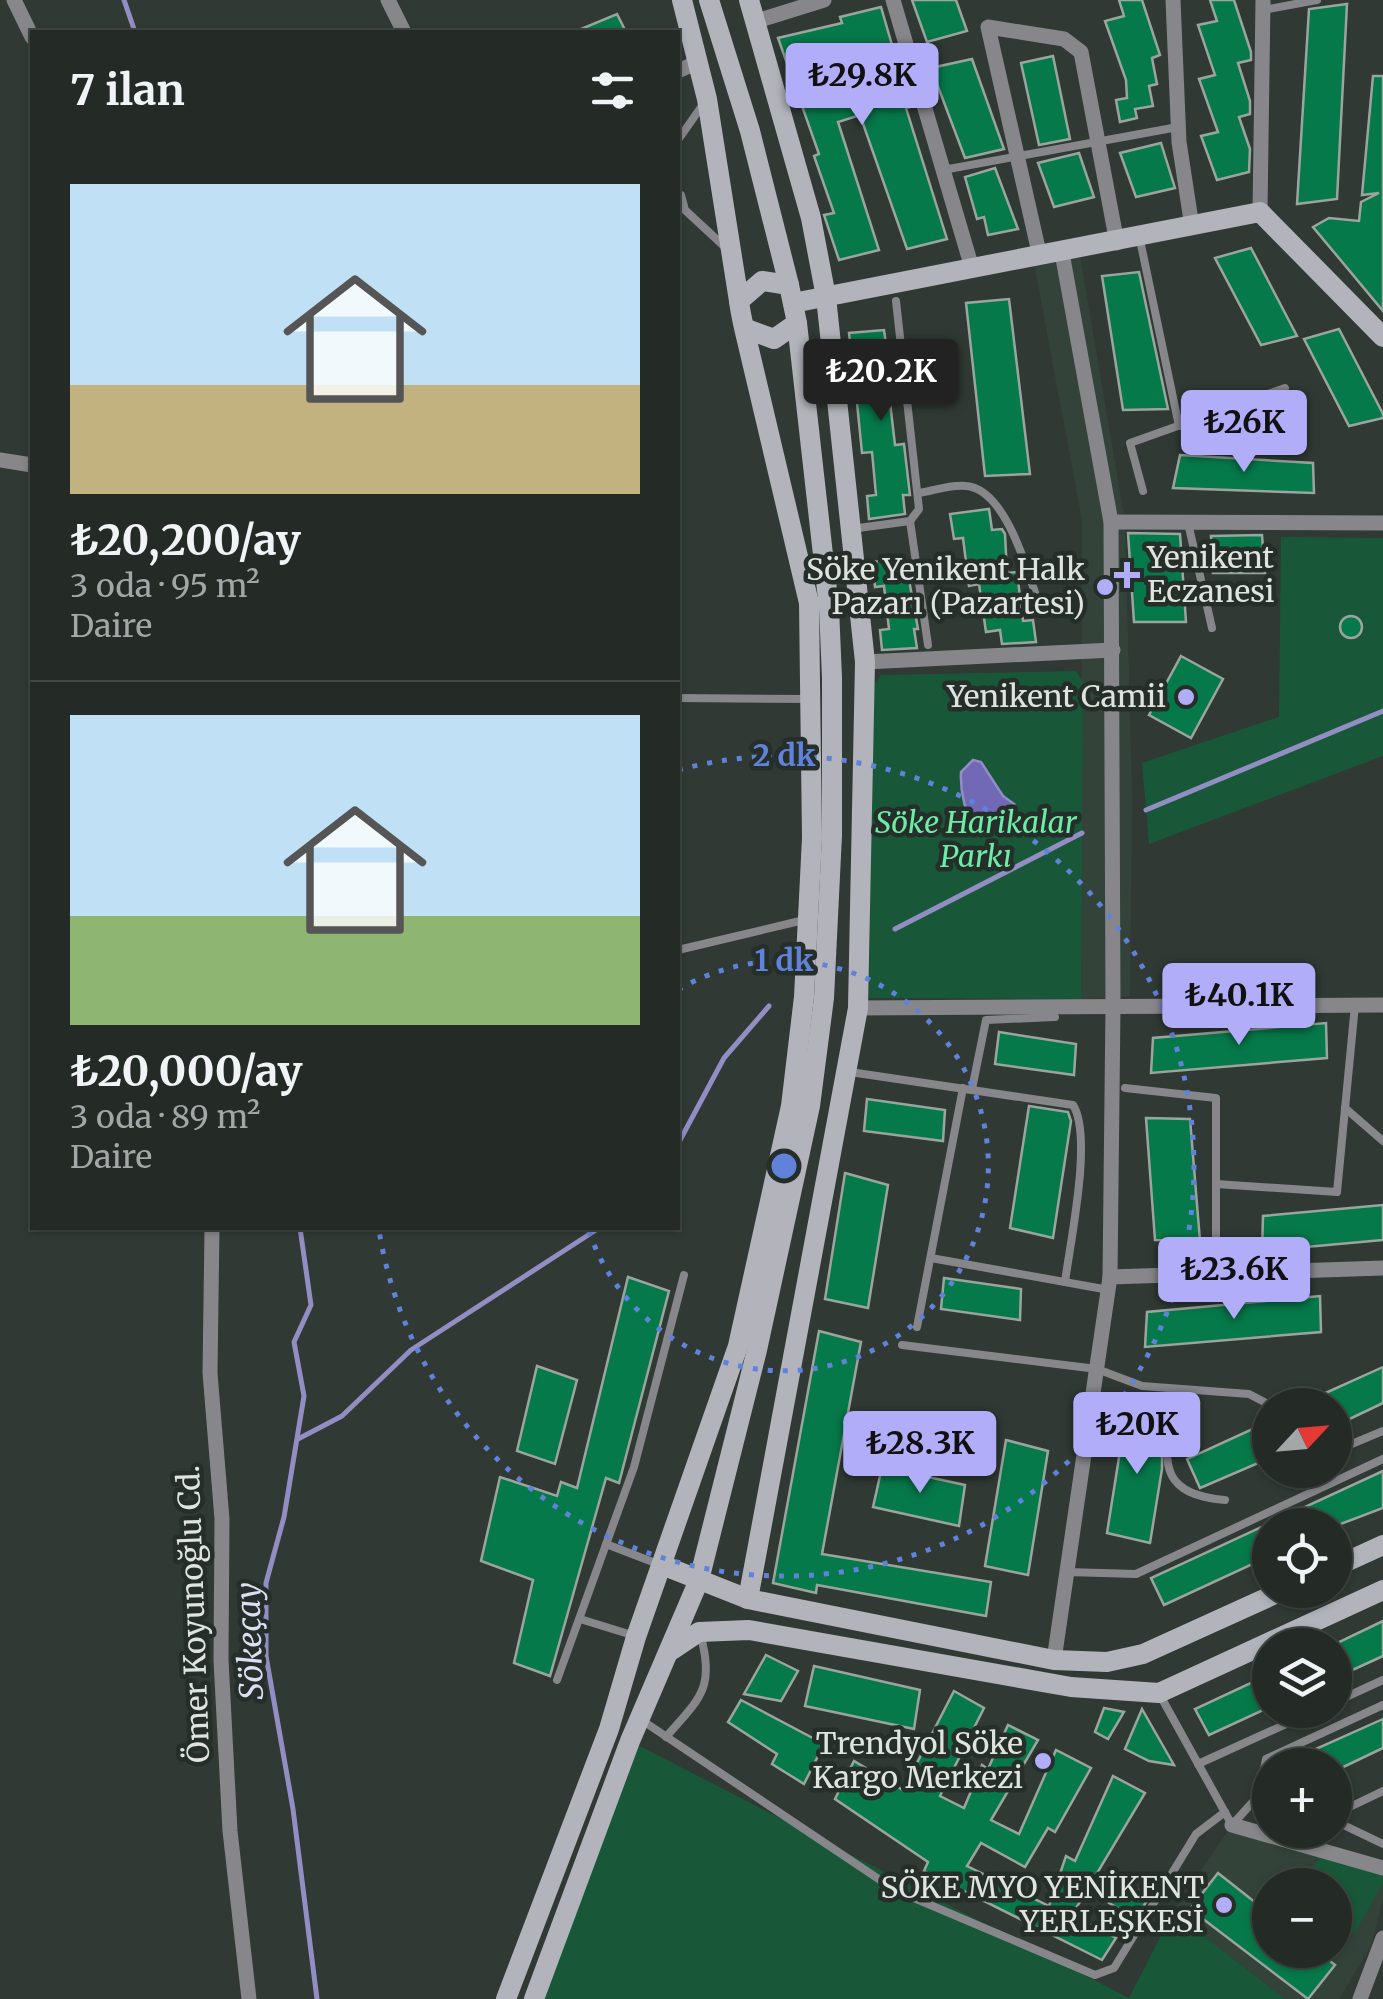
<!DOCTYPE html>
<html lang="tr">
<meta charset="utf-8">
<style>
:root{--surface:#242b26;--page:#2c332e;--text:#f1f3f6;--muted:#a3a7a7;--line:#414743;--accent:#b2adf9}
body{margin:0;font-family:Merriweather,serif;background:var(--page);color:var(--text);height:100vh;display:flex;flex-direction:column;font-size:38px;white-space:nowrap}
*{box-sizing:border-box;margin:0}
p{font-size:32px;color:var(--muted)}
.icon{flex:none;width:55px;height:55px;fill:none;stroke:currentColor;stroke-width:2;stroke-linecap:round;stroke-linejoin:round}
.map{position:relative;flex:1;overflow:hidden}
.panel{position:absolute;left:30px;top:30px;width:650px;height:1200px;display:flex;flex-direction:column;background:var(--surface);border-radius:0px;box-shadow:0 2px 8px #0004,0 0 0 2px var(--line)}
.panel>*{flex:none}
.needle{width:65px;rotate:64deg}
.tools{position:absolute;left:1252px;top:1388px;display:grid;gap:20px}
.tools a{display:grid;place-items:center;width:100px;height:100px;border-radius:50%;background:var(--surface);box-shadow:0 2px 8px #0004,0 0 0 2px var(--line);font-size:50px}
.price{position:absolute;translate:-50% -85px;padding:0 22px;border-radius:10px;background:var(--accent);color:#111;font-size:32px;line-height:65px;filter:drop-shadow(0 2px 5px #0008)}
.price::after{content:'';position:absolute;left:50%;top:60px;width:30px;height:22px;margin-left:-15px;background:inherit;clip-path:polygon(0 0,100% 0,50% 100%)}
.price.selected{background:#222;color:#fff}
ul{padding:0;list-style:none}
li{display:grid;align-content:center;gap:20px;height:530px;padding:0 40px}
li+li{border-top:2px solid var(--line)}
li span{display:grid;place-items:center;height:310px;border-radius:0px;color:#555}
li>.icon{margin-inline-start:auto}
span .icon{width:180px;height:180px;fill:#fffc;stroke-width:1}
li b{font-size:42px}
h2{display:flex;justify-content:space-between;align-items:center;height:120px;padding:0 40px;font-size:42px}
.map>svg:first-child{display:block}
</style>
<div class="map">
<svg width="1383" height="1999" viewBox="0 0 1383 1999">
<rect width="100%" height="100%" fill="#303933"/>
<g fill="#34433a" fill-rule="evenodd">
<path d="M1079 250 1125 522 1132 796 1130 996 1081 999 1082 520 1033 258Z"/>
<path d="M1232 1825 1383 1868V1899L1371 1946 1339 1999H1285L1173 1912ZM1270 1885H1335V1950H1270Z"/>
</g>
<g fill="#185839">
<path d="M1281 537 1383 538V756L1149 844 1142 763 1279 717Z"/>
<path d="M1076 671 1083 682 1081 999 869 998 872 688 881 675Z"/>
<path d="M630 1741 1129 1998 1173 1912 1285 1999H534Z"/>
<path d="M1326 1850 1383 1868V1883L1354 1934 1335 1919V1885H1299Z"/>
</g>
<path fill="#7168b6" stroke="#928dc3" stroke-width="2.5" d="M973 760 981 762 1003 796 1014 804 979 830C965 819 960 790 961 772Z"/>
<g fill="none" stroke-linecap="round" stroke-linejoin="round">
<g stroke="#928dc3" stroke-width="5">
<path d="M124 0 135 32"/>
<path d="M1146 810 1383 711"/>
<path d="M895 929 1082 833"/>
<path d="M678 1144 724 1058 769 1006"/>
<path d="M300 1228 311 1305 294 1342 304 1396 284 1517 266 1583V1656L293 1809 317 1999"/>
<path d="M298 1439 342 1416 411 1350 599 1228"/>
</g>
</g>
<g fill="#06794a" stroke="#9ba59f" stroke-width="2.5">
<path d="M912 0H956L967 31 927 42Z"/>
<path d="M1119 0H1142L1160 55 1152 58 1157 84 1149 86 1153 106 1135 109 1137 118 1120 122 1116 100 1127 98 1126 80 1105 21 1124 16Z"/>
<path d="M1210 0H1234L1251 52V60L1238 63 1250 101V114L1239 117 1250 149 1249 172 1217 180 1201 136 1218 132 1199 79 1215 75 1198 25 1217 21Z"/>
<path d="M1347 4 1337 199 1297 204 1309 9Z"/>
<path d="M881 7 910 107 906 108 947 239 907 249 860 115 838 122 879 250 839 260 824 215 834 213 814 156 819 154 778 38 842 23 840 17Z"/>
<path d="M617 14 626 32H574Z"/>
<path d="M1053 56 1070 139 1039 145 1021 63Z"/>
<path d="M972 59 1004 149 965 158 931 68Z"/>
<path d="M1373 76H1383V311L1313 227 1329 218 1359 221 1361 202 1379 193 1362 195Z"/>
<path d="M1161 143 1175 188 1136 197 1120 153Z"/>
<path d="M1079 153 1094 197 1054 207 1038 163Z"/>
<path d="M995 168 1018 229 988 235 984 217 977 219 965 177Z"/>
<path d="M1251 248 1297 336 1261 345 1215 258Z"/>
<path d="M1139 272 1168 409 1123 410 1102 276Z"/>
<path d="M1009 299 1030 474 985 476 966 303Z"/>
<path d="M1339 329 1383 414V418L1349 426 1304 339Z"/>
<path d="M884 330 887 351 894 350 900 401 890 402 895 445 904 444 910 495H903L905 514 869 519 867 496 876 495 872 452 862 453 857 403 868 402 864 360 852 361 849 333Z"/>
<path d="M1180 455 1313 463 1314 493 1173 488Z"/>
<path d="M989 509 992 530 1002 529 1005 534 1007 573 1017 572 1023 621 1033 620 1036 642 1002 644 1000 630 986 632 979 584 969 586 963 538 954 539 950 514Z"/>
<path d="M1128 533 1180 534 1186 622H1134Z"/>
<path d="M1262 535 1265 573H1213L1211 536Z"/>
<path d="M905 558 918 629H914L917 648 882 650 880 630 889 629 884 586 875 587 872 562Z"/>
<circle cx="1351" cy="627" r="11"/>
<path d="M1181 656 1223 679 1191 738 1149 715Z"/>
<path d="M1326 1023 1327 1058 1151 1073 1153 1038Z"/>
<path d="M999 1032 1076 1044 1074 1075 995 1064Z"/>
<path d="M867 1099 945 1110 943 1141 864 1131Z"/>
<path d="M1029 1106 1068 1112 1071 1121 1053 1238 1010 1228Z"/>
<path d="M1146 1118 1190 1119 1200 1241 1155 1240Z"/>
<path d="M845 1173 888 1185 868 1308 825 1299Z"/>
<path d="M1383 1205V1240L1262 1251 1263 1216Z"/>
<path d="M628 1277 669 1291 619 1483 606 1478 550 1676 514 1663 533 1580 481 1561 500 1477 557 1496 561 1482 577 1488Z"/>
<path d="M944 1278 1021 1289 1020 1320 941 1309Z"/>
<path d="M1320 1296 1321 1332 1145 1347 1147 1312Z"/>
<path d="M819 1331 861 1342 822 1554 991 1582 986 1616 817 1585 816 1593 773 1583Z"/>
<path d="M537 1366 577 1380 555 1464 517 1451Z"/>
<path d="M1383 1367V1403L1335 1426V1405H1325L1321 1395Z"/>
<path d="M1127 1407 1162 1417V1469L1150 1543 1107 1533Z"/>
<path d="M1270 1421V1458L1200 1488 1187 1459Z"/>
<path d="M1006 1440 1048 1451 1028 1575 985 1566Z"/>
<path d="M882 1467 965 1485 959 1526 873 1507Z"/>
<path d="M1383 1471V1508L1338 1525H1270V1556L1164 1605 1151 1578Z"/>
<path d="M1383 1621V1656L1335 1678V1644Z"/>
<path d="M766 1655 798 1671 781 1701 744 1694Z"/>
<path d="M814 1666 920 1690 914 1729 805 1706Z"/>
<path d="M1270 1674V1707L1209 1735 1195 1709Z"/>
<path d="M954 1691 984 1708 940 1796 964 1808 982 1765 988 1769 1008 1725 1038 1740 991 1820 1019 1834 1056 1750 1091 1768 1055 1832 1048 1828 1025 1867 981 1843 967 1866 1049 1906 1066 1856 1075 1861 1113 1776 1145 1793 1072 1915 1116 1938 1102 1960 924 1871 928 1862 835 1799 854 1761 903 1790Z"/>
<path d="M741 1700 824 1744 804 1784 772 1764 777 1754 728 1722Z"/>
<path d="M1104 1708 1124 1712 1108 1739 1095 1732Z"/>
<path d="M1142 1709 1174 1765 1149 1761 1125 1749Z"/>
<path d="M1383 1719V1748L1335 1771V1765H1280Z"/>
<path d="M1218 1873 1270 1914V1950H1316L1335 1965 1308 1999 1190 1909Z"/>
<path d="M1119 1880 1150 1896 1136 1918 1109 1903Z"/>
</g>
<g fill="none" stroke-linecap="round" stroke-linejoin="round">
<g stroke="#86868b" stroke-width="8">
<path d="M1263 10 1317 0"/>
<path d="M678 140 704 103"/>
<path d="M943 170 1178 127"/>
<path d="M681 195 685 210 726 248"/>
<path d="M1140 240 1179 426"/>
<path d="M1143 491 1130 443 1285 388"/>
<path d="M919 493C933 491 951 484 966 486 1007 489 1029 576 1040 608"/>
<path d="M910 521 928 645"/>
<path d="M1188 523 1212 628"/>
<path d="M851 529 910 521 919 509 896 301"/>
<path d="M678 698 810 699"/>
<path d="M678 950 804 920"/>
<path d="M850 1072 1073 1105C1093 1136 1070 1243 1065 1282"/>
<path d="M1125 1088 1216 1098V1274"/>
<path d="M972 1089 986 1020 1055 1017"/>
<path d="M1345 1108 1383 1141"/>
<path d="M1216 1184 1337 1192 1355 1005"/>
<path d="M931 1258 1109 1290"/>
<path d="M917 1327 963 1088"/>
<path d="M902 1345 1097 1369 1142 1386 1249 1394 1270 1405"/>
<path d="M1171 1390C1169 1452 1148 1493 1225 1500"/>
<path d="M1335 1451 1383 1431"/>
<path d="M606 1544 658 1564"/>
<path d="M1067 1572 1136 1574 1383 1459"/>
<path d="M580 1619 632 1635"/>
<path d="M557 1680 634 1467 684 1275"/>
<path d="M1161 1697 1232 1825 1259 1795 1270 1799"/>
<path d="M1335 1702 1383 1680"/>
<path d="M640 1719 895 1890 1095 1975 1114 1968 1196 1834 1225 1812"/>
<path d="M666 1737C699 1699 715 1689 701 1637"/>
<path d="M1198 1764 1317 1710"/>
<path d="M1259 1795 1266 1759 1383 1705"/>
<path d="M1335 1814 1383 1791"/>
<path d="M1335 1821 1383 1844"/>
</g>
<g stroke="#86868b" stroke-width="15">
<path d="M14 0 32 37"/>
<path d="M388 0 404 32"/>
<path d="M893 0 972 268"/>
<path d="M1173 0 1179 142 1192 227"/>
<path d="M757 21 824 0"/>
<path d="M678 71 698 62"/>
<path d="M1260 212 1263 0"/>
<path d="M1040 257 988 27 1064 39 1081 52 1117 243"/>
<path d="M0 460 32 465"/>
<path d="M1111 522 1383 523"/>
<path d="M865 662 1113 650"/>
<path d="M858 1008 1383 1005"/>
<path d="M212 1228 210 1373 222 1519 221 1660 230 1831 249 1999"/>
<path d="M1110 1277 1383 1268"/>
<path d="M1054 1660 1110 1277 1113 1005 1111 522 1062 253"/>
<path d="M1232 1825 1383 1868"/>
<path d="M1360 1999 1383 1938"/>
</g>
<g stroke="#b3b3bb" stroke-width="20">
<path d="M682 0 707 99 739 301"/>
<path d="M709 0 750 131 789 285"/>
<path d="M793 303 1260 212 1383 337"/>
<path d="M662 1565 748 1599 1054 1660 1107 1662 1143 1654 1284 1590"/>
<path d="M1335 1567 1383 1545"/>
<path d="M748 1599 858 1008 865 662 826 297 811 218 749 0"/>
<path d="M672 1650 699 1632 749 1630 1071 1687 1159 1693 1383 1590"/>
<path d="M506 1999 609 1729 636 1637 738 1346 791 1106 804 997 812 838 809 603 744 328C742 319 740 310 739 301L762 281 789 285 797 323 774 339 744 328"/>
<path d="M534 1999 630 1741 699 1580 757 1350 810 1106 824 998 832 835V678L829 608 797 323"/>
</g>
</g>
<g fill="none" stroke="#6182db" stroke-width="5" stroke-dasharray="5 10">
<path d="M678 990A205 205 0 1 1 588 1228"/>
<path d="M678 770A410 410 0 1 1 379 1230"/>
</g>
<g fill="#b2adf9" stroke="#262e29" stroke-width="4">
<path d="M1122 560h10v10h10v10h-10v10h-10v-10h-10v-10h10z"/>
<circle cx="1105" cy="587" r="10"/>
<circle cx="1186" cy="697" r="10"/>
<circle cx="1043" cy="1761" r="10"/>
<circle cx="1224" cy="1905" r="10"/>
</g>
<g text-anchor="middle" stroke-width="9" stroke-linejoin="round" paint-order="stroke">
<g font-size="30" fill="#dfe4e1" stroke="#262e29" text-anchor="end">
<text x="1147" y="568" text-anchor="start">Yenikent<tspan x="1147" dy="34">Eczanesi</tspan></text>
<text x="1085" y="580">Söke Yenikent Halk<tspan x="1085" dy="34">Pazarı (Pazartesi)</tspan></text>
<text x="1166" y="707">Yenikent Camii</text>
<text x="1023" y="1754">Trendyol Söke<tspan x="1023" dy="34">Kargo Merkezi</tspan></text>
<text x="1204" y="1898">SÖKE MYO YENİKENT<tspan x="1204" dy="34">YERLEŞKESİ</tspan></text>
</g>
<g font-size="30" font-style="italic" fill="#6deba8" stroke="#262e29">
<text x="976" y="833">Söke Harikalar<tspan x="976" dy="34">Parkı</tspan></text>
</g>
<g font-size="30" fill="#dfe4e1" stroke="#262e29">
<text transform="translate(194 1614) rotate(-92)" y="10">Ömer Koyunoğlu Cd.</text>
</g>
<g font-size="32" font-style="italic" fill="#ddddf3" stroke="#262e29">
<text transform="translate(250 1641) rotate(-92)" y="11">Sökeçay</text>
</g>
</g>
<circle cx="784" cy="1166" r="15" fill="#6182db" stroke="#262e29" stroke-width="5"/>
<g font-size="30" text-anchor="middle" font-weight="bold" fill="#6182db" stroke="#262e29" stroke-width="9" stroke-linejoin="round" paint-order="stroke">
<text x="784" y="766">2 dk</text>
<text x="784" y="971">1 dk</text>
</g>
</svg>
<div class="tools">
<a><svg class="needle" viewBox="-14 -14 28 28"><path d="M0-13l5 13h-10z" fill="#e53935"/><path d="M0 13l5-13h-10z" fill="#a3a7a7"/></svg></a>
<a><svg class="icon" aria-label="locate" viewBox="0 0 24 24"><circle cx="12" cy="12" r="6"/><path d="M12 2v4M12 18v4M2 12h4M18 12h4"/></svg></a>
<a><svg class="icon" aria-label="layers" viewBox="0 0 24 24"><path d="M12 4l9 5-9 5-9-5zM3 14l9 5 9-5"/></svg></a>
<a>+</a>
<a>−</a>
</div>
<b class="price" style="left:862px;top:128px">₺29.8K</b>
<b class="price selected" style="left:881px;top:424px">₺20.2K</b>
<b class="price" style="left:1244px;top:475px">₺26K</b>
<b class="price" style="left:1239px;top:1048px">₺40.1K</b>
<b class="price" style="left:1234px;top:1322px">₺23.6K</b>
<b class="price" style="left:1137px;top:1477px">₺20K</b>
<b class="price" style="left:920px;top:1496px">₺28.3K</b>
<section class="panel">
<h2>7 ilan<svg class="icon" aria-label="filters" viewBox="0 0 24 24"><path d="M4 7h16M4 17h16"/><circle cx="9" cy="7" r="2"/><circle cx="15" cy="17" r="2"/></svg></h2>
<ul>
<li><span style="background:linear-gradient(#bfe0f5 65%,#c2b280 0)"><svg class="icon" aria-label="home" viewBox="0 0 24 24"><path d="M3 11l9-7 9 7M6 9v11h12V9"/></svg></span><div><b>₺20,200/ay</b><p>3 oda · 95 m²</p><p>Daire</p></div></li>
<li><span style="background:linear-gradient(#bfe0f5 65%,#8fb573 0)"><svg class="icon" aria-label="home" viewBox="0 0 24 24"><path d="M3 11l9-7 9 7M6 9v11h12V9"/></svg></span><div><b>₺20,000/ay</b><p>3 oda · 89 m²</p><p>Daire</p></div></li>
</ul>
</section>
</div>
